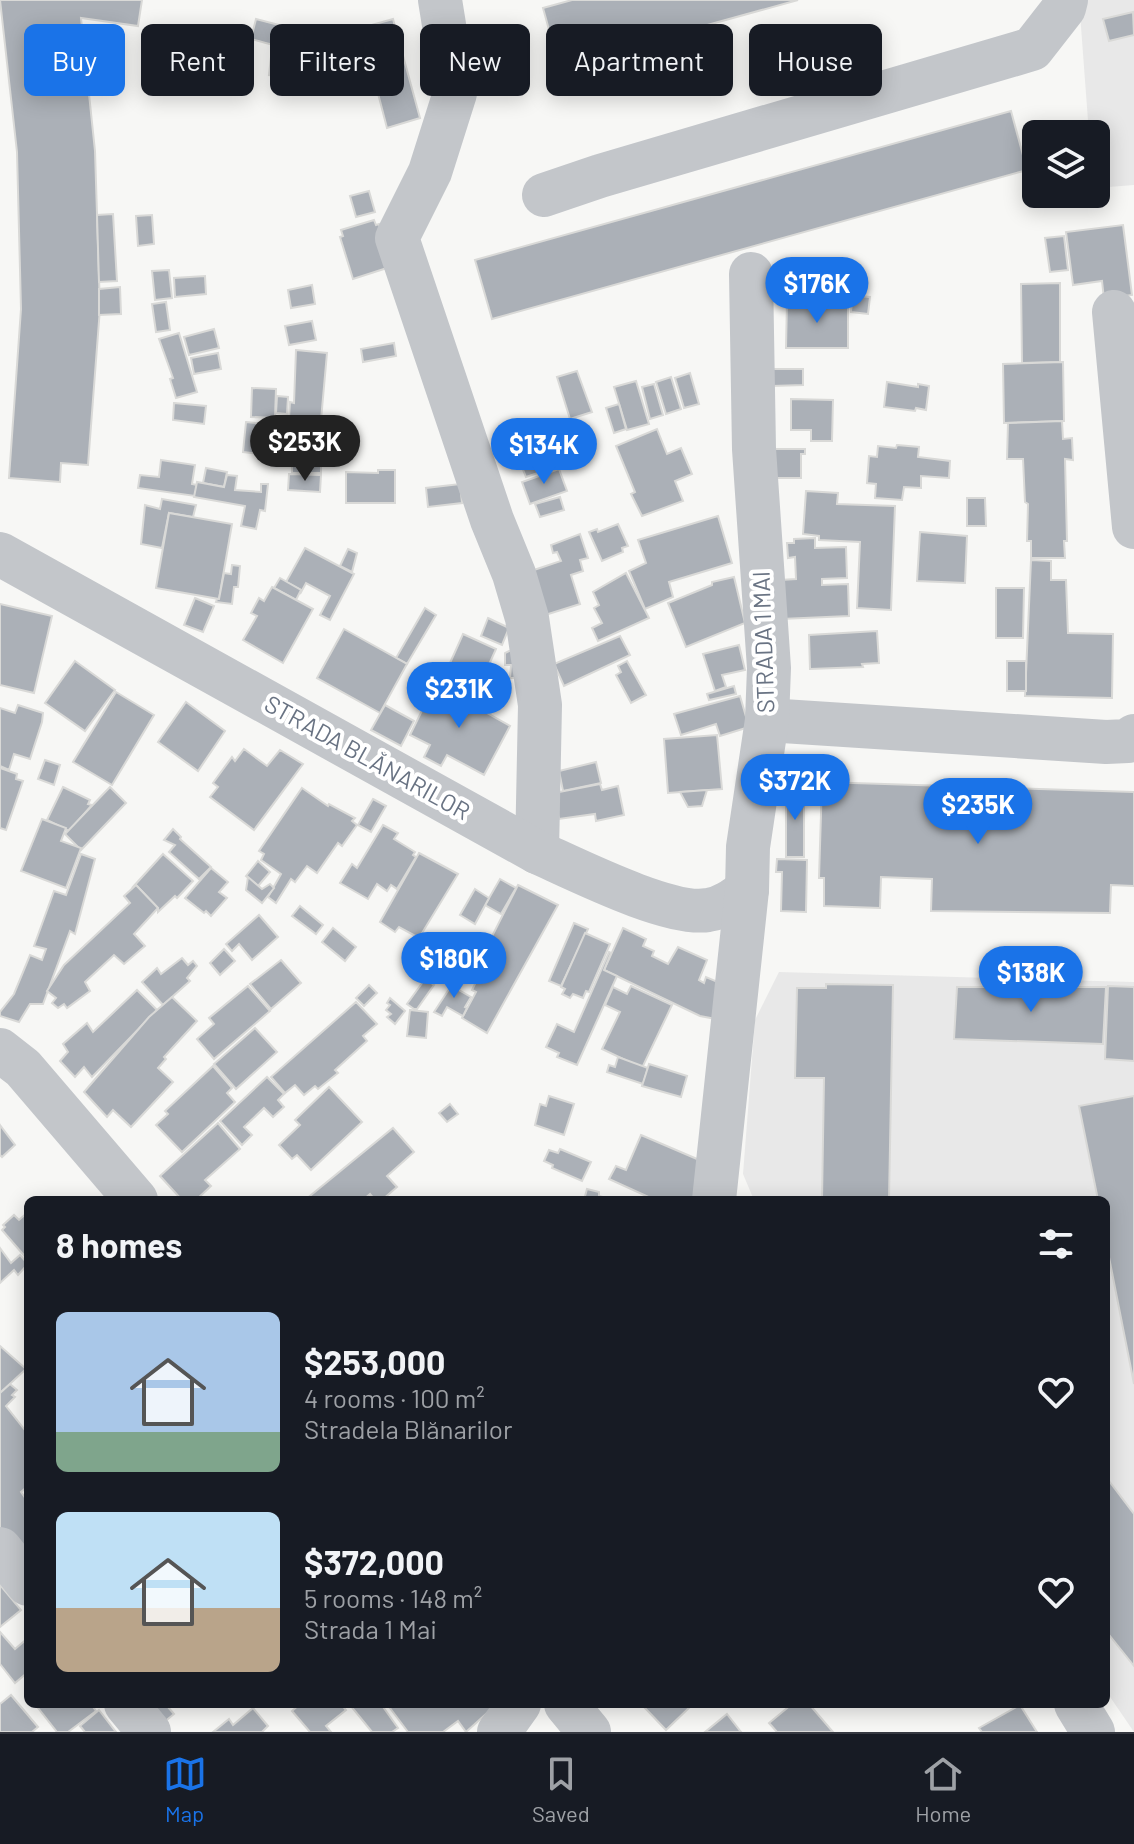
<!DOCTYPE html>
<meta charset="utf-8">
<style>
:root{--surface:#171b24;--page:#242831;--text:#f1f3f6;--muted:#9ea1a6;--line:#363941;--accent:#1a73e8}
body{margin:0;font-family:Barlow,sans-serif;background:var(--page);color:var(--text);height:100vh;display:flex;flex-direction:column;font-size:30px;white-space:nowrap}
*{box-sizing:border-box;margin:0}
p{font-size:26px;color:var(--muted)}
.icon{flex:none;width:44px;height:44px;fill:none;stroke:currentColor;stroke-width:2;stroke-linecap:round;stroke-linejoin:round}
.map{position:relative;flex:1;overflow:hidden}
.drawer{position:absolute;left:24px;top:1196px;width:1086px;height:512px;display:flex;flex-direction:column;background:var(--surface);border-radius:12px;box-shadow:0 4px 20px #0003}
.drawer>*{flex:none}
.guide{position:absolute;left:24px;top:24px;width:1086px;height:72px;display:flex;gap:16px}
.controls{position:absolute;left:1022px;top:120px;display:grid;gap:16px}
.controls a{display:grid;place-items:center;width:88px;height:88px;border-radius:12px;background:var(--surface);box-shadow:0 4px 20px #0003;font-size:40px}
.price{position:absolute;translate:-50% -68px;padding:0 18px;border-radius:28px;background:var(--accent);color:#fff;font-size:26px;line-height:52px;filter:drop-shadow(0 2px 4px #0008)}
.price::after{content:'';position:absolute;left:50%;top:48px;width:24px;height:18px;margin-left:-12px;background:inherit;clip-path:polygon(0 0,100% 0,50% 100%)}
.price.on{background:#222;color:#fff}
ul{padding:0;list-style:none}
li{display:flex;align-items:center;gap:24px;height:200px;padding:0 32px}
li span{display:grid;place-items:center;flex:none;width:224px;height:160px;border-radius:12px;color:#555}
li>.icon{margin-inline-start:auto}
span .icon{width:96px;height:96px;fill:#fffc;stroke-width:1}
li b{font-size:34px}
h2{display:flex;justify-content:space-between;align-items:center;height:96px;padding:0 32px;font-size:34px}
.tag{padding:0 28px;border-radius:12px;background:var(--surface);box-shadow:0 4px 20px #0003;font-size:28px;line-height:72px}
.tag.on{background:var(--accent);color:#fff}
.menu{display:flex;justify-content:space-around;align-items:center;height:112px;border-top:2px solid var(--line);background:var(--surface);font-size:22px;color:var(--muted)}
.menu a{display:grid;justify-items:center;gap:4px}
.menu .on{color:var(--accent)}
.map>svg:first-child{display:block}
</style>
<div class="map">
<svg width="1134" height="1732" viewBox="0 0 1134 1732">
<rect width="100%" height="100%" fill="#f7f7f5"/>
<g fill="#e8e8e8">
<path d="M1079 0H1134V185L1096 188V134H1089Z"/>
<path d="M779 972 1134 982V1732L1106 1691V1200H754L743 1174 755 1020Z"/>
</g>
<g fill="#abb0b7" stroke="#d9d9d7" stroke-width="2">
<path d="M0 0H142L138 26 81 18 95 151 100 308 88 465 61 463 60 482 9 478 21 309 17 152Z"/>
<path d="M572 0H798L559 66 543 8Z"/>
<path d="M1133 12 1134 35 1109 41 1103 19Z"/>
<path d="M256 19 298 30 295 44 273 45 251 39Z"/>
<path d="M393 19 420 118 387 128 361 28Z"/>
<path d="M272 48 311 52 308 79 269 75Z"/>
<path d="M1011 111 1027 170 492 319 475 260Z"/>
<path d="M369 191 375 212 356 217 350 196Z"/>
<path d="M113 214 117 281 99 282 97 215Z"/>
<path d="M152 215 154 244 138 246 136 216Z"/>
<path d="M374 220 376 225 379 224 390 267 353 279 340 237 343 236 341 230Z"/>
<path d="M1123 225 1132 295 1104 299 1102 281 1073 285 1066 232Z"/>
<path d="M1064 236 1068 270 1050 272 1045 238Z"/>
<path d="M169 270 172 298 155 300 152 271Z"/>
<path d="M205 276 206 294 175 297 174 278Z"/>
<path d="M1060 283V362L1022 363 1021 284Z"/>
<path d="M312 285 315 304 291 308 288 290Z"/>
<path d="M120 287 121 314 99 315V289Z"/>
<path d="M847 295 870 297 868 314 851 312 852 301 847 300Z"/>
<path d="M787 301 848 302V348H786Z"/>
<path d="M166 302 170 330 156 332 152 304Z"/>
<path d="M312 321 316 340 289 345 285 326Z"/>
<path d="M214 329 219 348 189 355 184 337Z"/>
<path d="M179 333 197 392 176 398 170 379 173 378 159 339Z"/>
<path d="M394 343 396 356 363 362 361 349Z"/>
<path d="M296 350 327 353 321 420 289 418 290 402 294 403Z"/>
<path d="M218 353 221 369 194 374 191 358Z"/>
<path d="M1063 362 1064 421 1004 423 1003 364Z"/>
<path d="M772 369H803V385L772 386Z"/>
<path d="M577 371 592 412 570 419 557 377Z"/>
<path d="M690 373 699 404 684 408 675 378Z"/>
<path d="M671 377 681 409 666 414 656 382Z"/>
<path d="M636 381 649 424 627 430 614 387Z"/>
<path d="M887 382 918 387V384L929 386 926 410 916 408 915 411 884 407Z"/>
<path d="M654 384 663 415 650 419 642 387Z"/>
<path d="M252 388 276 389 275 418 251 417Z"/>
<path d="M277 396 288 397 287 414 276 413Z"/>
<path d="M791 399 833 400 832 441H811V430H791Z"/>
<path d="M174 403 206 406 204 424 173 420Z"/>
<path d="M619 404 626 429 614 433 606 408Z"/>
<path d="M554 421 563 456 550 459 549 452 545 453 538 425Z"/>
<path d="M1062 421 1063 439 1072 438 1073 460 1065 459 1067 541H1064L1065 558H1031V541H1027L1028 504 1025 502 1023 459H1007L1008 423Z"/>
<path d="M246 422 273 425 270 455 243 452Z"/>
<rect x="290" y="422" width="31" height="16"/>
<path d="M657 429 667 454 681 448 692 474 675 481 683 501 642 516 631 494 635 492 616 446Z"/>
<path d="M291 441 321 442V454H291Z"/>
<path d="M897 445 919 447 918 457 950 461 949 478 921 476V488L904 487 902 500 875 498 876 484 867 483 869 456 877 457 878 446 896 448Z"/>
<path d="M773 449H805V454H801V478H773Z"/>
<rect x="292" y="456" width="29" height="17"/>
<path d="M549 457 553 468 526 477 522 467Z"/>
<path d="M161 460 195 465 192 484 197 485 195 496 138 488 140 475 159 477Z"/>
<path d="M206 468 227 472 224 487 203 483Z"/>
<path d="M559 469 567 491 530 504 522 482Z"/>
<path d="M378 470H395V503H346V472L378 473Z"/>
<path d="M289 474 321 475 320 492 288 490Z"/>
<path d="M227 475 237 476 235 490 261 492V484H268L265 511 260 510 256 529 241 526 245 506 194 497 197 482 224 487Z"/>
<path d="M460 484 462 503 428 507 426 488Z"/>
<path d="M806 491 838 493 837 504 895 506 891 610 857 608 860 542 819 540V536L803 534Z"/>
<path d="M560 497 564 510 540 517 535 504Z"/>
<path d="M967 498H985L986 526H967Z"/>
<path d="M162 499 196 505 193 517 169 513 162 548 141 544 145 505 160 509Z"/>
<path d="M169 513 232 524 219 599 156 588Z"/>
<path d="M718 516 732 563 669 582 673 597 645 609 629 571 646 563 638 540Z"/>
<path d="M618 524 628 546 622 548 623 552 602 561 589 532 597 529 598 532Z"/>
<path d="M920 532 967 536 965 583 917 581Z"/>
<path d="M580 534 588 558 580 560 583 571 571 575 580 604 542 616 528 572 561 561 557 552 553 553 551 545Z"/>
<path d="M815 538V548L846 547 847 578 822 579V585L848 584 849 616 781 619 780 580 796 579 795 557 788 558 787 543H794V539Z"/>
<path d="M305 548 354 574 330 620 320 615 330 596 306 583 300 594 301 590 286 582Z"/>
<path d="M348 549 357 553 352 572 340 566Z"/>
<path d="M1031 560 1051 561V580H1066L1068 633 1113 634 1112 698 1025 696Z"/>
<path d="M232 565 240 566 238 587H234L232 604 216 602 217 599H219L224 573 231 574Z"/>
<path d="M626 573 649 618 598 641 592 628 602 623 594 608 599 605 593 592Z"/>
<path d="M734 577 745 623 686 647 668 603 712 585V582Z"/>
<path d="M280 578 301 590 296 600 274 588Z"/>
<path d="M272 587 313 609 283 663 243 640 257 616 251 613 259 598 264 601Z"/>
<path d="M996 588H1024L1023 638H996Z"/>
<path d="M195 598 214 606 203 632 184 625Z"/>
<path d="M0 604 52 616 34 693 0 685Z"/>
<path d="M425 608 436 615 407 664 396 658Z"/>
<path d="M488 618 509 628 502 645 481 636Z"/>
<path d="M344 629 407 664 380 713 317 678Z"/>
<path d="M877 631 879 663 862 664 863 667 810 669 809 635Z"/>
<path d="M463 634 496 649 483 678 473 673 467 686 455 680 461 667 450 663Z"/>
<path d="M620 636 630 655 564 686 554 664Z"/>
<path d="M739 645 745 670 722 675 726 687 715 691 703 654Z"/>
<path d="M509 651H517L520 678H510L511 665H505V653Z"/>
<path d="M75 661 115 690 85 731 45 703Z"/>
<path d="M627 661 646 695 631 703 616 675 621 672 618 666Z"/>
<rect x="1007" y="661" width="19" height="30"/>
<path d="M435 684 458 697 463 689 476 696 473 705 510 726 484 775 447 755 441 766 424 757 430 745 410 735Z"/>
<path d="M734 686 736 694 709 700 707 694Z"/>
<path d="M116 692 154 715 112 785 73 762Z"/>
<path d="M740 696 749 727 720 736 716 724 681 735 674 714Z"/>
<path d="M186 702 225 731 198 771 158 742Z"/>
<path d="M18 705 43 713 42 722 30 759 14 754 9 770 0 766V708L15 713Z"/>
<path d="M385 705 414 721 401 746 371 730Z"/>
<path d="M717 735 722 789 668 793 664 739Z"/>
<path d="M244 749 267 766 280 750 303 764 254 830 210 797 218 787 213 783 232 757 235 761Z"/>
<path d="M45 760 60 765 54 785 38 779Z"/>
<path d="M596 762 601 783 563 791 559 771Z"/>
<path d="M0 768 17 774 16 779 23 781 6 830 0 828Z"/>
<path d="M822 782 1134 792V886L1111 885 1110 913 931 911 932 879 881 877 880 908 824 906V878H819Z"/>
<path d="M600 784 602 790 618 786 624 815 596 821 595 814 559 819 554 793Z"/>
<path d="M63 787 90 800 88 804 92 805 69 831 47 820Z"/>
<path d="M110 787 126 803 81 850 65 834Z"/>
<rect x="786" y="787" width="18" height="70"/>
<path d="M302 788 328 806 329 804 355 818 352 821 357 825 342 846 338 843 317 873 307 866 295 882 291 879 276 903 268 897 281 874 261 860 264 854 259 851Z"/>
<path d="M707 790 702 806 688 807 680 792Z"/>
<path d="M373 799 386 806 371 832 358 825Z"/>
<path d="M42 819 66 828 61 841 81 848 66 888 21 871Z"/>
<path d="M383 825 398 833 394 839 415 852 413 855 416 857 397 889 391 885 387 891 377 884 368 899 340 883 352 864 357 868Z"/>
<path d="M173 829 181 837 180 839 211 867 199 879 169 852 175 845 164 840Z"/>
<path d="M419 853 458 874 419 938 399 927 395 932 380 922Z"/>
<path d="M81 854 95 859 75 934 70 931 43 1004H30L19 1022 0 1016V1012L14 994 30 955 42 960 46 949 34 946 54 891 66 895Z"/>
<path d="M163 854 193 881 177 898 175 896 158 912V908L136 885 132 888Z"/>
<path d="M777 859 807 860 806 912 781 911 782 872H776Z"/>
<path d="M258 861 270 872 258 886 246 876Z"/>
<path d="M211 868 228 882 219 892 227 898 211 916 206 911 204 913 185 898Z"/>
<path d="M248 877 262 889 270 884 274 888 262 903 246 890Z"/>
<path d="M500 879 516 888 501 914 485 905Z"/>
<path d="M136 885 158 908 134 934 145 946 124 964 114 955 85 982 90 991 67 1008 64 1004 58 1008 52 1003 56 998 47 991 64 965 130 903 124 896Z"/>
<path d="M518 885 558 905 487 1033 462 1018 476 992 472 990 477 980 473 978 481 963 479 962Z"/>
<path d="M475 889 489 898 475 924 460 915Z"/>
<path d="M300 906 323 925 316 934 292 916Z"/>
<path d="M259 915 278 937 252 960 239 944 232 951 226 944Z"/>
<path d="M574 923 588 929 561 986 549 981Z"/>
<path d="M333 928 356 947 345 961 322 942Z"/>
<path d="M623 928 646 939 643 946 654 951 652 956 668 964 678 947 707 960 699 980 704 983 706 977 725 985 716 1019 700 1016 604 970Z"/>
<path d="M585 933 610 944 589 992 586 991 583 998 573 994 570 998 562 994 565 989 561 987Z"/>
<path d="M224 949 235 961 220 975 210 963Z"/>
<path d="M609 952 611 953 604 970 617 976 577 1065 557 1057 559 1053 546 1047 557 1024 574 1032Z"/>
<path d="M182 958 188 965 193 961 197 966 187 978 190 981 163 1005 142 982 157 968 161 974Z"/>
<path d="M281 960 301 983 271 1009 250 984Z"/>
<path d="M425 979 434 985 417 1009H414L407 1004Z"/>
<path d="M455 980 462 984 459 990 471 997 465 1007 467 1008 463 1016 447 1007 442 1016 434 1012Z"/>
<path d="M826 984 893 985 889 1200H822L824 1078H795L797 988H826Z"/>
<path d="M369 985 377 993 364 1006 356 998Z"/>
<path d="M248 986 270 1011 214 1059 197 1039 214 1024 209 1018Z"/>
<path d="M631 986 672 1005 642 1068 602 1049 620 1012 605 1005 613 987 627 994Z"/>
<path d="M1108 986 1134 987V1061L1105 1059Z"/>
<path d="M957 987H1106L1103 1044 954 1039Z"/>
<path d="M137 990 157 1010 92 1077 84 1067 75 1077 60 1061 68 1052 63 1044 87 1023 93 1032Z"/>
<path d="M172 997 197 1021 164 1057 166 1059 158 1068 173 1082 131 1127 113 1110 107 1117 84 1092 149 1017Z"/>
<path d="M390 998 405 1011 395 1024 387 1017 391 1014 386 1010 390 1005 387 1003Z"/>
<path d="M356 1002 377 1024 363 1036 367 1041 335 1070 338 1073 318 1089 315 1086 304 1095 295 1085 285 1093 271 1077Z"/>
<path d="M410 1010 428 1012 426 1038 407 1036Z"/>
<path d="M255 1028 277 1052 236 1089 214 1064Z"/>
<path d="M618 1057 648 1068 643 1084 607 1072 609 1065 615 1067Z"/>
<path d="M649 1064 687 1076 681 1097 642 1086Z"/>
<path d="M213 1066 232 1088 227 1093 235 1102 182 1152 156 1125 168 1114 165 1111Z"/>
<path d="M267 1077 284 1094 278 1100 284 1107 273 1117 264 1108 244 1127 252 1135 242 1145 220 1121Z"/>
<path d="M329 1087 362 1122 311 1170 297 1155 292 1159 279 1145 300 1125 295 1120Z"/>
<path d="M549 1096 574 1104 564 1135 535 1125 540 1104 546 1106Z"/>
<path d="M1134 1096V1384L1106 1242V1200H1098L1079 1106Z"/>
<path d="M450 1104 458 1114 447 1122 439 1113Z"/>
<path d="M218 1123 240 1149 205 1180 211 1186 196 1200H182L160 1176Z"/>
<path d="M0 1125 15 1145 2 1157 0 1155Z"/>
<path d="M393 1128 414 1152 387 1176 397 1187 382 1200H375L370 1194 363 1200H305Z"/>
<path d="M641 1135 704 1162 701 1200H655L609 1179 616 1166 626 1170Z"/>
<path d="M560 1149 591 1162 582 1181 552 1168 553 1165 544 1161 549 1150 558 1153Z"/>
<path d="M587 1189 599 1192V1196L613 1200H584Z"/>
<path d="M28 1212V1260L2 1230 5 1227 3 1225 14 1215 19 1220Z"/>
<path d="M0 1248 11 1263 20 1255 28 1264 18 1275 14 1270 0 1283Z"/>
<path d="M0 1346 26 1369 0 1393Z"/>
<path d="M10 1384 17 1390 12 1395 15 1397 6 1406 28 1434V1486L21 1492 28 1502V1546L15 1557 0 1532V1393Z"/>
<path d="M1106 1477 1134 1514V1666L1106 1631Z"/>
<path d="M0 1585 21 1610 0 1627Z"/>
<path d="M0 1632 15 1649 28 1638V1672L15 1683 0 1664Z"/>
<path d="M11 1695 38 1727 32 1732H0V1704Z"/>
<path d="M35 1704H91L96 1711 68 1732H57Z"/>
<path d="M127 1704H170L167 1706 174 1714 163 1723Z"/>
<path d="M300 1704H341L346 1710 326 1726 331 1732H310L292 1711Z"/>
<path d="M381 1704 398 1728 392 1732H372L350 1705Z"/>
<path d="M387 1704H497L466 1732 458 1721 443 1732H408Z"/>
<path d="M647 1704H693L666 1730 644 1707Z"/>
<path d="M792 1704H809L833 1732H777L769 1723Z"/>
<path d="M1020 1705 1037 1732H982L979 1728Z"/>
<path d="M253 1708 268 1726 262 1732H213L229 1719 233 1725Z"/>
<path d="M99 1710 116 1732H85L80 1726Z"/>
<path d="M727 1714 741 1732H705Z"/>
</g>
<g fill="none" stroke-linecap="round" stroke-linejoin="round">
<g stroke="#c3c6ca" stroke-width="44">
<path d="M440 0 455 93 430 172 397 238 492 520 514 574 527 618 540 705 537 852"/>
<path d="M544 195 600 176 1032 49 1064 8 1066 0"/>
<path d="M1114 312 1134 527"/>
<path d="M0 554 537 852C575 869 670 917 708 910 723 908 735 899 747 890"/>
<path d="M767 720 1106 742 1128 741 1134 736"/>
<path d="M0 1050 23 1068 136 1200"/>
<path d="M714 1200 747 890 748 847 767 720 769 668 754 449 751 274"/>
<path d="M0 1549 28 1584"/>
<path d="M126 1704 149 1732"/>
<path d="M566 1704 589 1732"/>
<path d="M1076 1704 1093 1732"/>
<path d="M499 1732 519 1704"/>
</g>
</g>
<g text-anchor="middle" stroke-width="8" stroke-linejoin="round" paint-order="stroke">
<g font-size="24" fill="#697383" stroke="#fff">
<text transform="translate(764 642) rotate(-92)" y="8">STRADA 1 MAI</text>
<text transform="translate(367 758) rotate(29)" y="8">STRADA BLĂNARILOR</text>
</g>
</g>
</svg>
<div class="controls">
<a><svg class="icon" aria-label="layers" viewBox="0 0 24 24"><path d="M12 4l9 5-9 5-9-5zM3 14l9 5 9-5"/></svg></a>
</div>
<b class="price" style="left:817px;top:325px">$176K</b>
<b class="price on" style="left:305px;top:483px">$253K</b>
<b class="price" style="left:544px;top:486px">$134K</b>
<b class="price" style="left:459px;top:730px">$231K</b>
<b class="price" style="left:795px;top:822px">$372K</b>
<b class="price" style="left:978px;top:846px">$235K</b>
<b class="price" style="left:454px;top:1000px">$180K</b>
<b class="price" style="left:1031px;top:1014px">$138K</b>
<div class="guide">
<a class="tag on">Buy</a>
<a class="tag">Rent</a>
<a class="tag">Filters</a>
<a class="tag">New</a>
<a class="tag">Apartment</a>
<a class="tag">House</a>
</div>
<section class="drawer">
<h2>8 homes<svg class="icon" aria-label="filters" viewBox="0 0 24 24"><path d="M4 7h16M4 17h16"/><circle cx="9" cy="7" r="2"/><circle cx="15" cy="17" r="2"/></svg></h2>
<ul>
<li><span style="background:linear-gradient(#a9c7e8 75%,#7fa58c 0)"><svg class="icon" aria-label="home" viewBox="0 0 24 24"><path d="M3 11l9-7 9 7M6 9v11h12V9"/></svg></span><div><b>$253,000</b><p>4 rooms · 100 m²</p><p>Stradela Blănarilor</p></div><svg class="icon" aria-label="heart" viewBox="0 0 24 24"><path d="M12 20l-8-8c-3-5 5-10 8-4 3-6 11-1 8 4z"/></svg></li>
<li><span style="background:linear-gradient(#bfe0f5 60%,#b9a48a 0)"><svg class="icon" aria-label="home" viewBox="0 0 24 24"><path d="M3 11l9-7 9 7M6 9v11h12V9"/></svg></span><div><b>$372,000</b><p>5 rooms · 148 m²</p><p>Strada 1 Mai</p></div><svg class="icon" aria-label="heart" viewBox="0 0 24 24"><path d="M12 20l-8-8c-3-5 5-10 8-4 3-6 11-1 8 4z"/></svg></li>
</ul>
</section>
</div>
<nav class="menu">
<a class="on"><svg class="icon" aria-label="map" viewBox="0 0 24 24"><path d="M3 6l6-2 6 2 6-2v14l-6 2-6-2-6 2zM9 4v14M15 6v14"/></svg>Map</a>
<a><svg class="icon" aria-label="saved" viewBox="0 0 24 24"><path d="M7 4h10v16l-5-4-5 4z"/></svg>Saved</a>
<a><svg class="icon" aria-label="home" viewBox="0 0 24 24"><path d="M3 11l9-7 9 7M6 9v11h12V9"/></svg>Home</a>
</nav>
